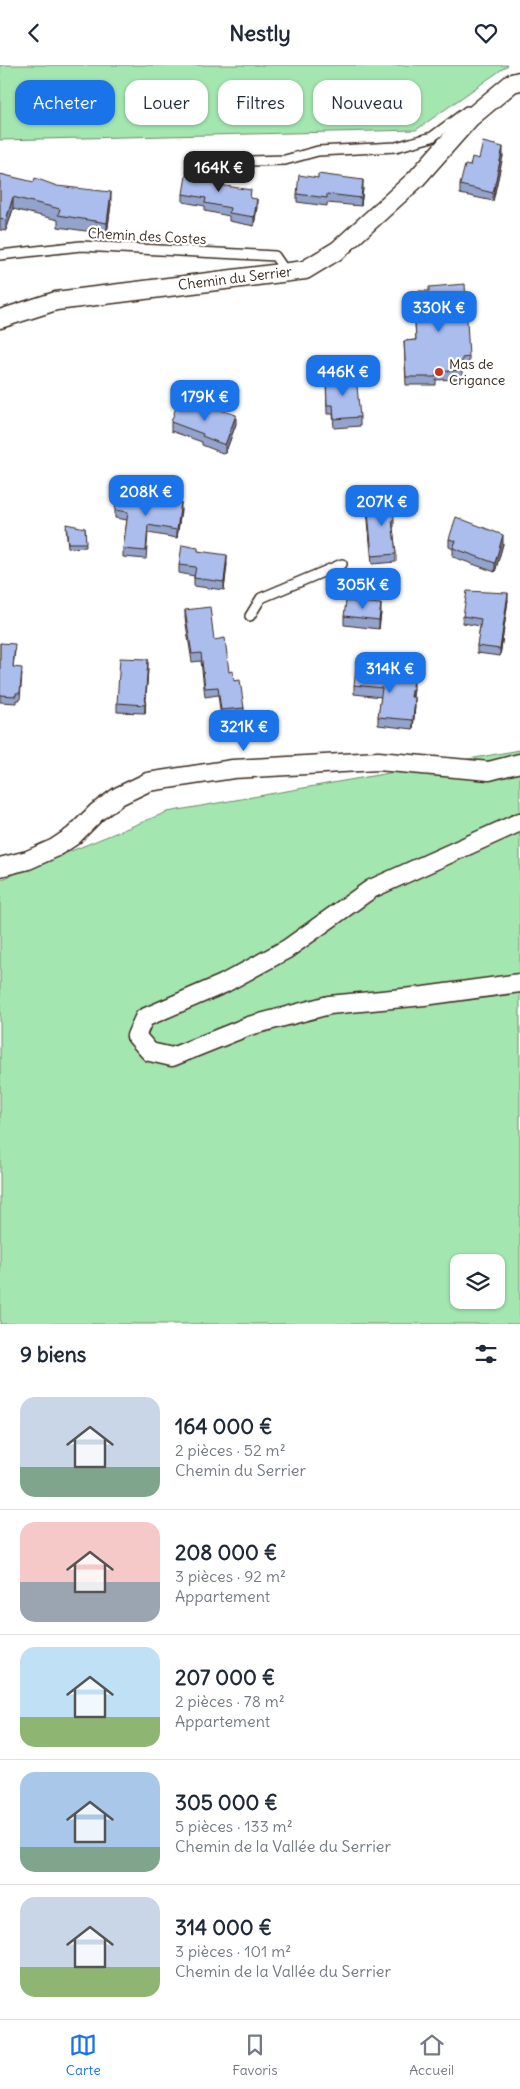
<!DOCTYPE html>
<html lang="fr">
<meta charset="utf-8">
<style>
:root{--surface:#fff;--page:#f2f2f3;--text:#1f2937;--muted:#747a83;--line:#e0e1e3;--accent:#1a73e8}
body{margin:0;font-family:Delius,sans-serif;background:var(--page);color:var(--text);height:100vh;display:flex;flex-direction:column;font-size:19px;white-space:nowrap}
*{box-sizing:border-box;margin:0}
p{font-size:16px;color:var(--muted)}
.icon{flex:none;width:28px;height:28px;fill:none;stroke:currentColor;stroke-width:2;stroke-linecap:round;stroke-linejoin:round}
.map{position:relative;height:1259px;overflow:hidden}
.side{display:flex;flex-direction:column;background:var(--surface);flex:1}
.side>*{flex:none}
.banner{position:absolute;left:15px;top:15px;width:490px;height:45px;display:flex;gap:10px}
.controls{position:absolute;left:450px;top:1189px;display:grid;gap:10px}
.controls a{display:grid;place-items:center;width:55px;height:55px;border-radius:10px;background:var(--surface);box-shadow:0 1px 4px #0004;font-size:25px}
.price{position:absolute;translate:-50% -42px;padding:0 11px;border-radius:10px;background:var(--accent);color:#fff;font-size:16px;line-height:32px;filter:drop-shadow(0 1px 2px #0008)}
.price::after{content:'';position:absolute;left:50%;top:30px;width:15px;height:11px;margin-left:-8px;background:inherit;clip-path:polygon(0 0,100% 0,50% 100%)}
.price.selected{background:#222;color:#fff}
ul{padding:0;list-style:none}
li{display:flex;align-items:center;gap:15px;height:125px;padding:0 20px}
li+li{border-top:1px solid var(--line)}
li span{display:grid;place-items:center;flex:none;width:140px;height:100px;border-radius:15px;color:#555}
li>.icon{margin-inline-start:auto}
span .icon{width:60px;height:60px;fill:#fffc;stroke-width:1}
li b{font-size:21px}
h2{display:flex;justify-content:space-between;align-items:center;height:60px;padding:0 20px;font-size:21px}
.pill{padding:0 18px;border-radius:15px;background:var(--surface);box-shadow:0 1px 4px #0004;font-size:18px;line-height:45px}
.pill.selected{background:var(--accent);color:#fff}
header{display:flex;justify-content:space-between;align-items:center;height:65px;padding:0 20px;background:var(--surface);font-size:22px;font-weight:800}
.tab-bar{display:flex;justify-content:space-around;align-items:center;height:70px;border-top:1px solid var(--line);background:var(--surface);font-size:14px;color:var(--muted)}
.tab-bar a{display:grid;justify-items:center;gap:2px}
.tab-bar .selected{color:var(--accent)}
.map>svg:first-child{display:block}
</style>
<header><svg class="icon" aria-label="back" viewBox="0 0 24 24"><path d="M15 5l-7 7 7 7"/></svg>Nestly<svg class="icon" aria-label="heart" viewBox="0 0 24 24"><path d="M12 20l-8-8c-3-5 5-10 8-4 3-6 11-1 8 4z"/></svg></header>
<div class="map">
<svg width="520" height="1259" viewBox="0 0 520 1259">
<rect width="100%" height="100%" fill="#fff"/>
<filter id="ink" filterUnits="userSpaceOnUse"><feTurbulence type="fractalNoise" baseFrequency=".02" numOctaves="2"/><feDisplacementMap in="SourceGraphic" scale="10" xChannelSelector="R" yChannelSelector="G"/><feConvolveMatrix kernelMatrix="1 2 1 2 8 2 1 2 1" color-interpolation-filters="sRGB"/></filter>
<g filter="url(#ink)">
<g fill="#a3e6b0" stroke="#6f8867" fill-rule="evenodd">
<path d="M0 0H508L416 65 0 75Z"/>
<path d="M520 685V1259H0V815L167 747ZM459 1198H496V1235H459Z"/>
</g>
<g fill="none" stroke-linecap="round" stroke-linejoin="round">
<defs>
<g id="lane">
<path d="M250 96 285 95 318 86 396 82 432 72 467 46 470 47"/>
<path d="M0 190 81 181 275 191 286 207"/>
<path d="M250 551 261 533 342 499"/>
</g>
<g id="street">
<path d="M0 254 56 236 305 205 338 185 416 114 470 53 512 18 520 16"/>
<path d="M520 757 371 824 287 884 223 919 144 953 136 971 150 987 172 992 249 961 329 940 424 931 520 918"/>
<path d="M0 802 28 795 55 783 73 771 97 747 119 731 148 717 233 704 288 701 378 696 489 706 520 698"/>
</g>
</defs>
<use href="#lane" stroke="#3b2a1e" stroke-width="12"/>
<use href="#street" stroke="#3b2a1e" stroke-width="21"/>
<use href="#lane" stroke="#fff" stroke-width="9"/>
<use href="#street" stroke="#fff" stroke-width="18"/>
</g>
<g fill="#93a3cc" stroke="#3b2a1e">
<path d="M503 91 493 136 460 129V120L470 101 479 94Z"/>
<path d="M0 109 111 139 107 169 58 162V155L13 144 6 166 0 165Z"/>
<path d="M215 116 214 119 251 133 257 142 254 161 229 156V151L205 146V141L183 137V129Z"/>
<path d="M363 123 361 141 327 138V141L297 137V129Z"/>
<path d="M419 226 469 292V300L462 301V314L436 315V320H406L404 276 416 275 414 238H420Z"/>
<path d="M326 313 360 352V361L334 363 333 349H327Z"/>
<path d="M171 357 236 359 225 389 202 380V377L171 366Z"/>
<path d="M367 436 394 454V462H393L396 489V497L372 499 367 445Z"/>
<path d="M115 445H181L177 473 148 468 146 494 123 492V484L127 455 115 453Z"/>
<path d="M66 463H85L86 482 68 483Z"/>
<path d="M449 474 503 479 495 507 453 492V484L449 482Z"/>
<path d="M198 486 227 499 224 525 194 521V511L179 508V500Z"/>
<path d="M508 535 500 591 477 588V581L480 561 463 558V551Z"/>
<path d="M185 545 214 575 229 607 234 616 244 643V651L221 653 218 630 205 632 201 596 192 597 185 553Z"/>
<path d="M381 548 379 564 344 560V551Z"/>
<path d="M0 578 15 586 13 602 22 609 20 635H16V638L0 637Z"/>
<path d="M148 603 145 648 117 647V638Z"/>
<path d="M385 611 414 624 413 632 415 641 413 664 378 660V652L381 632 354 629V620Z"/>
</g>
<g fill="#7884a6" stroke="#3b2a1e">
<path d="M503 82V91L493 136V128Z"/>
<path d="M363 115V123L361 141V133Z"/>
<path d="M111 127V139L107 169V158Z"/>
<path d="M13 132V144L6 166V155Z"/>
<path d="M257 134V142L254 161V152Z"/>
<path d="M236 350V359L225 389V380Z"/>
<path d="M181 437V445L177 473V465Z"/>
<path d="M503 470V479L495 507V498Z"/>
<path d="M227 490V499L224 525V517Z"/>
<path d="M508 528V535L500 591V584Z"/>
<path d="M381 539V548L379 564V555Z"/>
<path d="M148 594V603L145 648V640Z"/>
<path d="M414 615V624L411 641V632Z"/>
<path d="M415 632V641L413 664V655Z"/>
</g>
<g fill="#abbded" stroke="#3b2a1e">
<path d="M483 77 503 82 493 128 460 120 465 100 470 101 472 92 479 94Z"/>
<path d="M187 104 215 108 213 119 251 125 250 133 257 134 254 152 229 148 230 143 205 138 206 133 183 129Z"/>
<path d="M0 109 34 117 35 113 57 121 111 127 107 158 58 150 60 144 13 132 6 155 0 153Z"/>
<path d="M318 109 363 115 361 133 327 129V133L297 129 299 110 318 113Z"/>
<path d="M465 219 469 292 462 293V305L436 307V312H406L404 276 416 275 414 238H420L419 226H429V222Z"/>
<path d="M356 311 360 352 334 354 333 340H327L326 313Z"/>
<path d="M178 337 210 348 212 342 236 350 225 380 202 371 203 369 171 357Z"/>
<path d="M118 427 181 437 177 465 148 460 146 486 123 484 128 447 115 445Z"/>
<path d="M392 434 394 454 392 455 396 489 372 491 367 436Z"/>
<path d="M456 452 503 470 495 498 453 483 456 476 449 474Z"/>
<path d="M66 459 85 463 86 478H68Z"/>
<path d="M182 480 198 483V486L227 490 224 517 194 513 196 502 179 500Z"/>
<path d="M467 526 508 528 500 584 477 581 481 554 463 551Z"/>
<path d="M346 536 381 539 379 555 344 551Z"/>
<path d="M210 542 214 575 225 573 229 607 233 606 234 616 240 615 244 643 221 645 218 622 205 623 201 588 192 589 185 545Z"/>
<path d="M0 578 15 579 13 602 22 603 20 628H16V631L0 630Z"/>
<path d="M120 593 148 594 145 640 117 638Z"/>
<path d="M356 604 385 607 384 611 414 615 411 632H415L413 655 378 652 382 623 354 620Z"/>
</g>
</g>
<circle fill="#c8321e" stroke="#fff" stroke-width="2" cx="439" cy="307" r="5"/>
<g text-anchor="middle" stroke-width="4.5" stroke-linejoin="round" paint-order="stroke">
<g font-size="14" fill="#3b2a1e" stroke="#fff">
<text transform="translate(147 171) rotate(3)" y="5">Chemin des Costes</text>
<text transform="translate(235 213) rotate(-7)" y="5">Chemin du Serrier</text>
</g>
<g font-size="14" fill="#3b2a1e" stroke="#fff" text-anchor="start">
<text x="449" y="304">Mas de<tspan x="449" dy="16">Crigance</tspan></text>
</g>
</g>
</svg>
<div class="controls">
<a><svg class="icon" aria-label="layers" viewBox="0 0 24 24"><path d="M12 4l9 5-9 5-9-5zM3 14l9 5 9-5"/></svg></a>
</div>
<b class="price selected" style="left:219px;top:128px">164K €</b>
<b class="price" style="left:439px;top:268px">330K €</b>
<b class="price" style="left:343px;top:332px">446K €</b>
<b class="price" style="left:205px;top:357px">179K €</b>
<b class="price" style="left:146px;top:452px">208K €</b>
<b class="price" style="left:382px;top:462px">207K €</b>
<b class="price" style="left:363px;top:545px">305K €</b>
<b class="price" style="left:390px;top:629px">314K €</b>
<b class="price" style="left:244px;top:687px">321K €</b>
<div class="banner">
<a class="pill selected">Acheter</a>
<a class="pill">Louer</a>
<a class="pill">Filtres</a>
<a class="pill">Nouveau</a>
</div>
</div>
<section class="side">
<h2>9 biens<svg class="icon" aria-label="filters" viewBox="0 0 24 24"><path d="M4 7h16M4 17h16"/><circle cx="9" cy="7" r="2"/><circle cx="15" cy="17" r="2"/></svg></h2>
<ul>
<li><span style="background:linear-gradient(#c9d6e8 70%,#7fa58c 0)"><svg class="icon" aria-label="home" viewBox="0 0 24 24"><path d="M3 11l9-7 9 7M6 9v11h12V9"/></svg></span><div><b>164 000 €</b><p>2 pièces · 52 m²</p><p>Chemin du Serrier</p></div></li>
<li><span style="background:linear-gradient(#f6c9c9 60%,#9aa5b1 0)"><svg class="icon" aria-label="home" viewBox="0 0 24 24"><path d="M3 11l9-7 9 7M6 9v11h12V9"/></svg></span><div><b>208 000 €</b><p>3 pièces · 92 m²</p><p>Appartement</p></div></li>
<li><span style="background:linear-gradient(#bfe0f5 70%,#8fb573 0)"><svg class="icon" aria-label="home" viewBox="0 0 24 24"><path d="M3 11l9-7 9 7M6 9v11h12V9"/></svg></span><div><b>207 000 €</b><p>2 pièces · 78 m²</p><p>Appartement</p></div></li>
<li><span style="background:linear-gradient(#a9c7e8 75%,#7fa58c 0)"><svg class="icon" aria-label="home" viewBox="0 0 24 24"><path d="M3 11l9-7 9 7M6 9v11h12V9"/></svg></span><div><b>305 000 €</b><p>5 pièces · 133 m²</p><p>Chemin de la Vallée du Serrier</p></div></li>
<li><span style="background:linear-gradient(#c9d6e8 70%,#8fb573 0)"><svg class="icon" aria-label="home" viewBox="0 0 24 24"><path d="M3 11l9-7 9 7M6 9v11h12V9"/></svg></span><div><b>314 000 €</b><p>3 pièces · 101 m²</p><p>Chemin de la Vallée du Serrier</p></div></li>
</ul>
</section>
<nav class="tab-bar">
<a class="selected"><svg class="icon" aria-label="map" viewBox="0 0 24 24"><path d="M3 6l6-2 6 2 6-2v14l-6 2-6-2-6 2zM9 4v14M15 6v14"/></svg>Carte</a>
<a><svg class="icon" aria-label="saved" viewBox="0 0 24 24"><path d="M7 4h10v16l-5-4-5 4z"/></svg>Favoris</a>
<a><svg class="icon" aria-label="home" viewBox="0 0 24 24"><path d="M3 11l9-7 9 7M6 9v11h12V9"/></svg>Accueil</a>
</nav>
